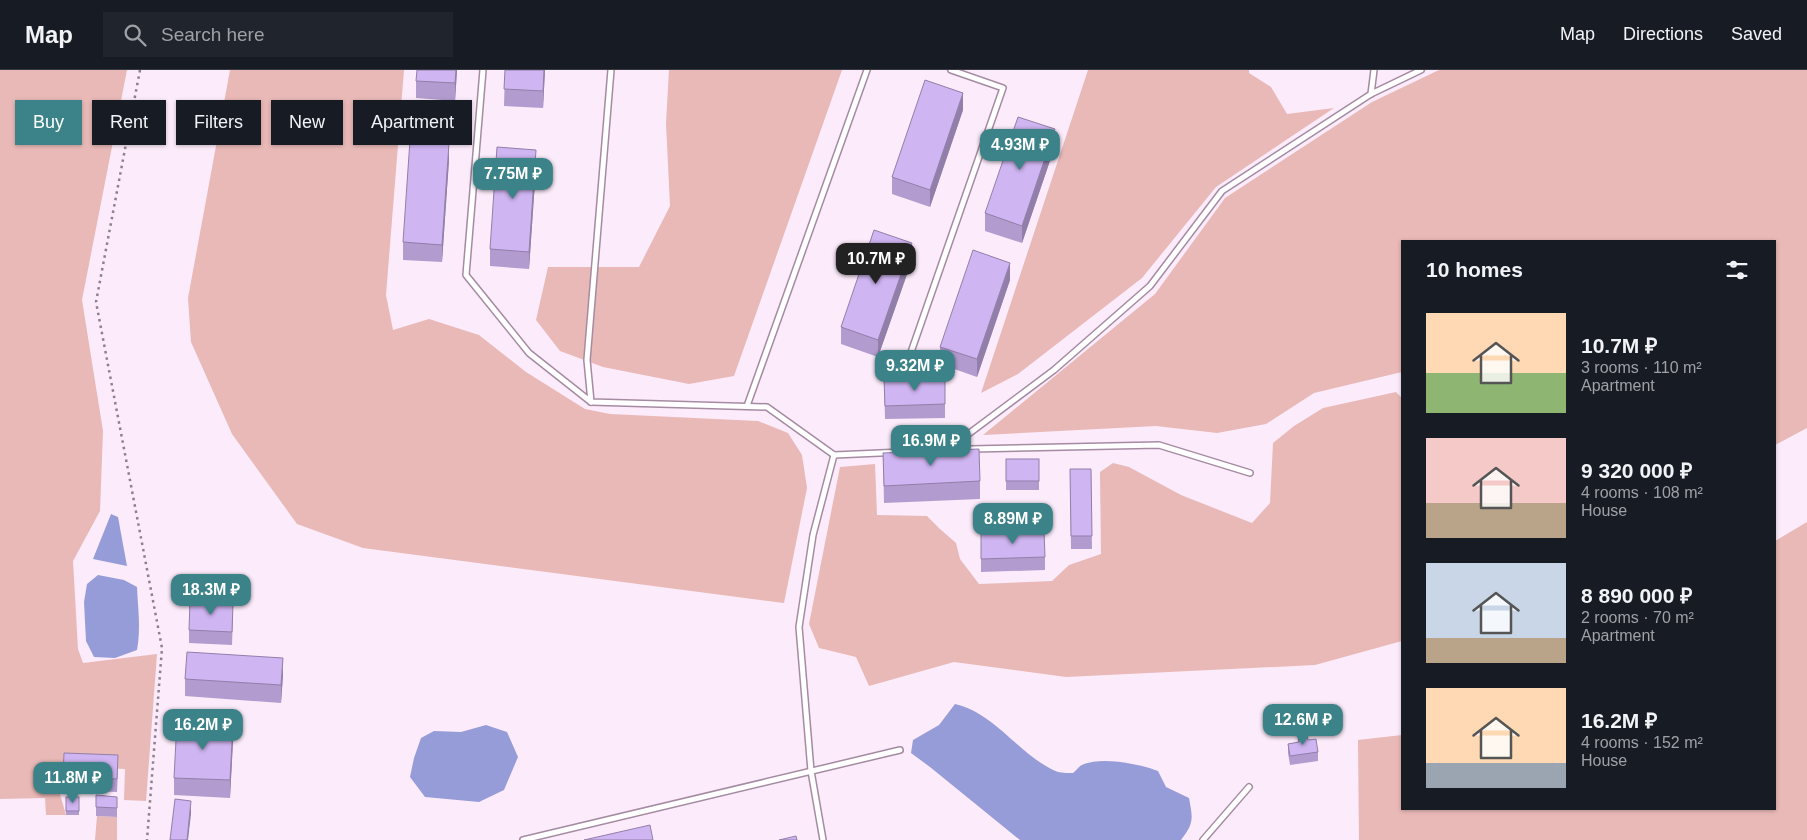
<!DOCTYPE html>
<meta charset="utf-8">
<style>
:root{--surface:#171b24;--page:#20242c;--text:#f1f3f6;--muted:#9ea1a6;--line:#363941;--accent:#3b8388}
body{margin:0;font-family:Helvetica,sans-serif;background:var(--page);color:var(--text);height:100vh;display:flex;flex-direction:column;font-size:19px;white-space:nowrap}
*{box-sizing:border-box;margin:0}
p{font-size:16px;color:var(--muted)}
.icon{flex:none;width:28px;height:28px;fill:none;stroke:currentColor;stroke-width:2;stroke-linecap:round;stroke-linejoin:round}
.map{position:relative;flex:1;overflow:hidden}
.panel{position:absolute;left:1401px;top:170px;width:375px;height:570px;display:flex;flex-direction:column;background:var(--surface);border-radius:0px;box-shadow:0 1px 4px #0004}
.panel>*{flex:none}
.hud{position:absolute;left:15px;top:30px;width:475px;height:45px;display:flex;gap:10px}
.price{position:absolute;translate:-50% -42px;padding:0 11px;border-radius:10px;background:var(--accent);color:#fff;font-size:16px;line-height:32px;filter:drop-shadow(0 1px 2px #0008)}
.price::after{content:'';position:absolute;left:50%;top:30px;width:15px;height:11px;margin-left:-8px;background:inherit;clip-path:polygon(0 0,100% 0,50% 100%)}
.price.current{background:#222;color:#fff}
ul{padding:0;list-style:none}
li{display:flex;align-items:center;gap:15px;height:125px;padding:0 25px}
li span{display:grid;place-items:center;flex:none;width:140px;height:100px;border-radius:0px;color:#555}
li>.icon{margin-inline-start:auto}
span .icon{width:60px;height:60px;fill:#fffc;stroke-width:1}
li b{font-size:21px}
h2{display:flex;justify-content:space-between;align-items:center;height:60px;padding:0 25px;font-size:21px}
.chip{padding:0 18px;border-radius:0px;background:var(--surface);box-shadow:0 1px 4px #0004;font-size:18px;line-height:45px}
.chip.current{background:var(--accent);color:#fff}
header{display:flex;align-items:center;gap:30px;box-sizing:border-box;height:70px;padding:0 25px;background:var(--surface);border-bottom:1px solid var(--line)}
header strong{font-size:24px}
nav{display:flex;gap:28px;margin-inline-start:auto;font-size:18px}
.search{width:350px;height:45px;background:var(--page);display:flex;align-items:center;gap:12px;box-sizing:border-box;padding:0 18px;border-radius:0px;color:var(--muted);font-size:19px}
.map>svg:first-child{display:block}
</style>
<header>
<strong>Map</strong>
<div class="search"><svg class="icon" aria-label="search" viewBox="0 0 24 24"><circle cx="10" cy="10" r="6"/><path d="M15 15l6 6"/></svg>Search here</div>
<nav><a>Map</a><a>Directions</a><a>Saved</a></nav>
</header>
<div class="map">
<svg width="1807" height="770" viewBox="0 0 1807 770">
<rect width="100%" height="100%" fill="#fcebfa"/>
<g fill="#e9b9b7">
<path d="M0 0H127L82 230 103 361 100 441 73 491 78 579 83 593 157 584 146 731 124 730 125 699 61 697 60 724 66 745H46L45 728 0 729Z"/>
<path d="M230 0H404L386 225 393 260 429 249 479 265 526 302 585 339 610 344 758 351 788 363 802 385 807 418 784 533 363 478 297 454 232 364 191 272 188 228Z"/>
<path d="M669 0H842L734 306 689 314 603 297 560 281 536 250 548 197H639L670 136 666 53Z"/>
<path d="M1088 0H1249V3L1271 17 1287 44 1334 38 1216 117 1142 208 1018 304 981 323Z"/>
<path d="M1439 0H1807V358L1775 375V171H1402V302L1314 323 1266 354 1217 363 1156 356 983 365 1155 224 1225 128 1372 32Z"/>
<path d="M1396 322 1402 328V571L1315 595 1066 607 954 592 869 616 856 587 819 578 809 554 840 397 875 394 877 445 927 446 940 459 956 473 960 489 979 514 1052 511 1069 495 1101 484 1100 402 1113 393 1129 397 1181 425 1252 453 1270 433 1273 373 1294 356 1323 338Z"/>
<path d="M1807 452V770H1359L1358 670 1402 665V739H1775V471Z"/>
<path d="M97 746 117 747V770H95Z"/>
</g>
<g fill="#959cd8">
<path d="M111 444 118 447 127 496 93 489Z"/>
<path d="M98 505 124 510 137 517C138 539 141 559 137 580L115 588 94 587 86 571 84 532 87 514Z"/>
<path d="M955 634C997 644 1020 687 1058 702 1063 703 1068 703 1073 703 1076 701 1079 696 1082 695 1100 686 1140 694 1158 701L1166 717 1189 728C1193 749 1194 753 1181 770H1020L930 697 911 683 913 670 939 655Z"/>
<path d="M486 655 507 662 518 687 504 720 479 732 425 727 410 707 414 688 421 668 434 661 461 662Z"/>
</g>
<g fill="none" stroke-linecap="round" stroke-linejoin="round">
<defs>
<g id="lane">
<path d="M483 0 466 205 529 283 591 332"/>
<path d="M611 0 587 290 591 332 767 337 834 385"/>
<path d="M1371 24 1374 0"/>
<path d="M910 285 1003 18 951 0"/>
<path d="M747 336 867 0"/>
<path d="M947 380 1054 300 1150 216 1222 121 1371 24 1421 0"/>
<path d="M523 770 900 680"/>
<path d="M823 770 811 701 799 557 813 465 834 385 971 379 1159 375 1250 403"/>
<path d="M1203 770 1249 717"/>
</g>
</defs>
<use href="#lane" stroke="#a58ba2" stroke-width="8"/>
<path stroke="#8d808c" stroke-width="2.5" stroke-dasharray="2.5 4" stroke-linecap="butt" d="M140 0 96 232 162 578 147 770"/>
<use href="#lane" stroke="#fff" stroke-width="5"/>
</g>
<g fill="#b29ccf">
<path d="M457 0 455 31 416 28V11Z"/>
<path d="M505 0H545L543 38 504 36Z"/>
<path d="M963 40 930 137 892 124V107Z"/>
<path d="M1055 76 1022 173 985 161V143Z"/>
<path d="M449 90 442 192 403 190V172Z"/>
<path d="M536 97 529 199 490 196V179Z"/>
<path d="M912 190 878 287 841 274V257Z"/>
<path d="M1010 210 977 307 940 294V277Z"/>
<path d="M945 308V348L885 349 884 309Z"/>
<path d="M883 383 980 411V429L884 433Z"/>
<rect x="1006" y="389" width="33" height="31"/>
<path d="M1070 399H1091L1092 479H1071Z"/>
<path d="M981 462 1045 487V500L981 502Z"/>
<path d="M233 546 232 575 189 573V560Z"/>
<path d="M283 605 281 633 185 626V609Z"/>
<path d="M1298 666 1308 670 1318 682V691L1290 695 1288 683V674L1298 672Z"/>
<path d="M233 671 230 728 174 725V708Z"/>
<path d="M118 699 117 722 63 720V707Z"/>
<path d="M96 725 117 727V747L96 746Z"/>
<rect x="66" y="727" width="13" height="18"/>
</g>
<g fill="#917fa9">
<path d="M456 0H457L455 31V13Z"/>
<path d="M544 0H545L543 38V21Z"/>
<path d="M963 23V40L930 137V120Z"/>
<path d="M1055 59V76L1022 173V156Z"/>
<path d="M449 73V90L442 192V175Z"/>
<path d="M536 80V97L529 199V182Z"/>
<path d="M912 173V190L878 287V270Z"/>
<path d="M1010 193V210L977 307V289Z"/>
<path d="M283 588V605L281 633V615Z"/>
<path d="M233 654V671L230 728V710Z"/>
<path d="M191 731V744L188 770H187Z"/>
</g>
<g fill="#cfb5f1" stroke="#917fa9">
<path d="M417 0H456L455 13 416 11Z"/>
<path d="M505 0H544L543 21 504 19Z"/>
<path d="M925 10 963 23 930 120 892 107Z"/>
<path d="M1018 47 1055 59 1022 156 985 143Z"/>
<path d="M410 70 449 73 442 175 403 172Z"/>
<path d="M497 77 536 80 529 182 490 179Z"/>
<path d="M874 160 912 173 878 270 841 257Z"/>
<path d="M973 180 1010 193 977 289 940 277Z"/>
<path d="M945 308V334L885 336 884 309Z"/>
<path d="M979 379 980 411 884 416 883 383Z"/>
<rect x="1006" y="389" width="33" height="22"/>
<path d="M1070 399H1091L1092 466H1071Z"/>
<path d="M1044 461 1045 487 981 489V462Z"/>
<path d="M190 531 233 533 232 562 189 560Z"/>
<path d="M187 582 283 588 281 615 185 609Z"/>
<path d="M177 651 233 654 230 710 174 708Z"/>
<path d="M1307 665 1308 670 1316 669 1318 682 1290 686 1288 674 1299 672 1298 666Z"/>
<path d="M64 683 118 685 117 709 63 707Z"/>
<path d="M96 725 117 727V738L96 737Z"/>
<rect x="66" y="727" width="13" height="14"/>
<path d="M175 729 191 731 187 770H170Z"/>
<path d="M650 755 653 770H584Z"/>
<path d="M796 766 797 770H779Z"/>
</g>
</svg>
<b class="price" style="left:1020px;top:101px">4.93M ₽</b>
<b class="price" style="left:513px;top:130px">7.75M ₽</b>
<b class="price current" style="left:876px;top:215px">10.7M ₽</b>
<b class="price" style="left:915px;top:322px">9.32M ₽</b>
<b class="price" style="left:931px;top:397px">16.9M ₽</b>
<b class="price" style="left:1013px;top:475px">8.89M ₽</b>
<b class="price" style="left:211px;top:546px">18.3M ₽</b>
<b class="price" style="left:1303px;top:676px">12.6M ₽</b>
<b class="price" style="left:203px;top:681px">16.2M ₽</b>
<b class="price" style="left:73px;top:734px">11.8M ₽</b>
<div class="hud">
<a class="chip current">Buy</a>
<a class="chip">Rent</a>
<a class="chip">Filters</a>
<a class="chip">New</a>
<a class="chip">Apartment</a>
</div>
<section class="panel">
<h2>10 homes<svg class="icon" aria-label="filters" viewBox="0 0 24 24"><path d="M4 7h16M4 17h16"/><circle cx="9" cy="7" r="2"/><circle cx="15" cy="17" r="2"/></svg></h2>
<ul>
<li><span style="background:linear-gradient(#ffd9b3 60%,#8fb573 0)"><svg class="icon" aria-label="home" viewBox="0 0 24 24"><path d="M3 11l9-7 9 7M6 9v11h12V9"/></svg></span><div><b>10.7M ₽</b><p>3 rooms · 110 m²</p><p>Apartment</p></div></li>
<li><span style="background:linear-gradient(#f6c9c9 65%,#b9a48a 0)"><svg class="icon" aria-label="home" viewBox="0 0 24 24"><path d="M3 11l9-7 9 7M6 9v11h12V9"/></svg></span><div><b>9 320 000 ₽</b><p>4 rooms · 108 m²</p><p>House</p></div></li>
<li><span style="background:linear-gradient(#c9d6e8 75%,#b9a48a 0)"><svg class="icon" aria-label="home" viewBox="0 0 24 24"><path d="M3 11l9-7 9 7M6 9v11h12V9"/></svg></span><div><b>8 890 000 ₽</b><p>2 rooms · 70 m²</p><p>Apartment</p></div></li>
<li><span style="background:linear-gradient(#ffd9b3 75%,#9aa5b1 0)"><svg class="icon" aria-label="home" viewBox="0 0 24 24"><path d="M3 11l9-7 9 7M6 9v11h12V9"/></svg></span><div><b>16.2M ₽</b><p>4 rooms · 152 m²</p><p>House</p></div></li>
</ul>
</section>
</div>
